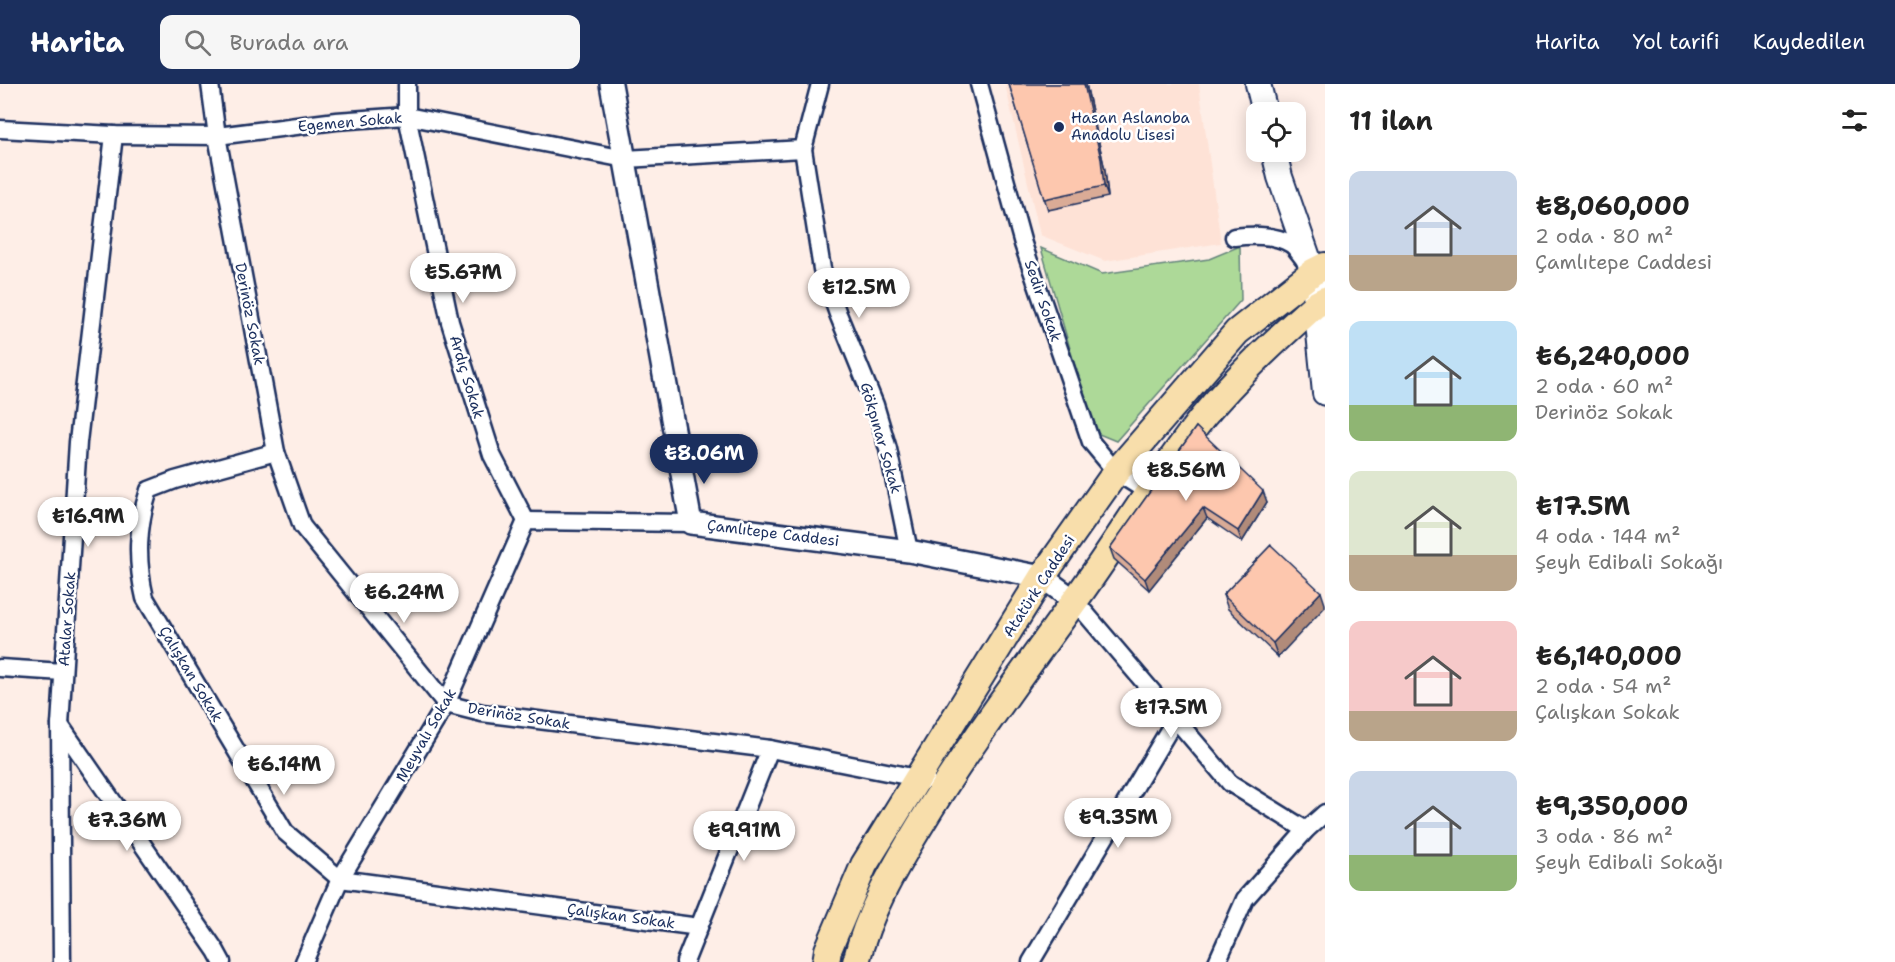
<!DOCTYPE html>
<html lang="tr">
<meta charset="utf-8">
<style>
:root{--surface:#fff;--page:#f6f6f6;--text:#222;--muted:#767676;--accent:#1b2f5e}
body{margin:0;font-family:"Shantell Sans",sans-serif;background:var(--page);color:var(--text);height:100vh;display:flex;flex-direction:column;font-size:22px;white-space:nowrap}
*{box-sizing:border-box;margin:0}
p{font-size:20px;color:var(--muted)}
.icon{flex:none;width:33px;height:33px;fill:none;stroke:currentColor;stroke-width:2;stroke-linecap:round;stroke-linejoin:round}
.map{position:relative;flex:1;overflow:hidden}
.details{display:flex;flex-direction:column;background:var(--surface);width:570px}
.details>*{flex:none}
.controls{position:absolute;left:1246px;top:18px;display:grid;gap:12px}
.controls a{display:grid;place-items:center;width:60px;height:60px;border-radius:12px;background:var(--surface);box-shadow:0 3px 15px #0003;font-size:30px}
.price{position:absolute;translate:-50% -51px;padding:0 14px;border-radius:21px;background:#fff;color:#222;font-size:20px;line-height:39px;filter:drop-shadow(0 2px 3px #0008)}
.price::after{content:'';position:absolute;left:50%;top:36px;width:18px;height:14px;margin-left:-9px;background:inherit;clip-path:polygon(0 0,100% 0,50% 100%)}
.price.on{background:var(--accent);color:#fff}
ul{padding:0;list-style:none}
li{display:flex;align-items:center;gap:18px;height:150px;padding:0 24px}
li span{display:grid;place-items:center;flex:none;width:168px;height:120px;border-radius:12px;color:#555}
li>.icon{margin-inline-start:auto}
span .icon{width:72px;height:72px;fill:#fffc;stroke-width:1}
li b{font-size:26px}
h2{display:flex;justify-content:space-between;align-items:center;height:72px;padding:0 24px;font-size:26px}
header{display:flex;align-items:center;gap:36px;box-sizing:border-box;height:84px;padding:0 30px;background:var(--accent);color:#fff}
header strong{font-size:28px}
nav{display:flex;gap:33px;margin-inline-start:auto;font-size:21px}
.search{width:420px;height:54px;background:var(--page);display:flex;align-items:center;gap:15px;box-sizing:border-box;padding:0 21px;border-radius:12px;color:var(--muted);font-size:22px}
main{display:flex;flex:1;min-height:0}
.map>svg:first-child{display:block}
</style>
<header>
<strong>Harita</strong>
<div class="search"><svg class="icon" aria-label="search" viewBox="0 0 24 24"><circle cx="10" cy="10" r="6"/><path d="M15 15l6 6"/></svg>Burada ara</div>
<nav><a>Harita</a><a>Yol tarifi</a><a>Kaydedilen</a></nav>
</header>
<main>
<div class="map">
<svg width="1325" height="878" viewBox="0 0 1325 878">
<rect width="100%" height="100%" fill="#feeee7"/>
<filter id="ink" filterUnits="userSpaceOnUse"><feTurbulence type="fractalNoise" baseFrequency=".0167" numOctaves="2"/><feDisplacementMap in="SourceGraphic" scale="12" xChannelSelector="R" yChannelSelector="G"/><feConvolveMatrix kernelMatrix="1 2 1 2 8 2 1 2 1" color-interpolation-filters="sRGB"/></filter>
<g filter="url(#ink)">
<path fill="#fee2d6" d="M1005 0H1199L1221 159 1105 177 1040 151Z"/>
<path fill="#add998" stroke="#64847b" stroke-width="1.5" d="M1240 162 1241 216 1116 357 1094 348 1041 164 1102 190 1209 175Z"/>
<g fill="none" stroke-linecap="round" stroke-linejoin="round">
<defs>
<g id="minor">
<path d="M210 0 217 52 276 368 302 442 446 620 482 629 770 665 927 696"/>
<path d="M407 0V32L450 238 492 371 526 437"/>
<path d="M820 0 803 65 822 185 838 230 875 321 888 365 909 467"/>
<path d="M979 0 1023 160 1091 358 1116 388 1148 408"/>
<path d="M0 45 114 51 217 52 336 37 407 32 625 75 803 65"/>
<path d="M1234 153C1252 151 1275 150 1291 160 1296 163 1300 171 1304 175"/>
<path d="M276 368 175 396 149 406C137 443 136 476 145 514L285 748 340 795 699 843"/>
<path d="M1075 517 1230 699 1306 746"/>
<path d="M0 584 63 588"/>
<path d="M60 641 216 867 222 878"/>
<path d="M62 878 60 641 78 358 114 51"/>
<path d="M304 878 340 795 446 620 526 437 691 439"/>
<path d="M685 878 770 665"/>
<path d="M1031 878 1176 634"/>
<path d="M1217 878 1245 815 1306 746 1325 729"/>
</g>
<path id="tertiary" d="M611 0 691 439 909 467 1042 493 1075 517"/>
<g id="secondary">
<path d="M1258 0 1265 28"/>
<path d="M1274 68 1280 93 1313 188 1325 309"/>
</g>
<g id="primary">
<path d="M826 878 828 866 864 781 1042 493 1116 388 1237 248 1313 188 1325 182"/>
<path d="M856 878C868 829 893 786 919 743 966 665 1020 593 1073 519 1118 458 1156 392 1203 333 1237 292 1276 256 1315 221L1325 216"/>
</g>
</defs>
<use href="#minor" stroke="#1b2f5e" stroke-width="21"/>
<use href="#tertiary" stroke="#1b2f5e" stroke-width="26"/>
<use href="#secondary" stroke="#1b2f5e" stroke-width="28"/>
<use href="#primary" stroke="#1b2f5e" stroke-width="30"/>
<use href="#minor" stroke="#fff" stroke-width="16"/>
<use href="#tertiary" stroke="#fff" stroke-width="21"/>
<use href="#secondary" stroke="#fff" stroke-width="24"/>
<use href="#primary" stroke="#f8deab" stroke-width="26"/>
</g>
<g fill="#daab96" stroke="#1b2f5e" stroke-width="1.5">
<path d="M1009 0H1086L1105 86 1108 113 1048 126Z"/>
<path d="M1196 343 1267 418 1242 458 1207 434 1149 506 1114 475 1110 464Z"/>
<path d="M1271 461 1278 573 1228 525 1223 511Z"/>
</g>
<g fill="#b18b7a" stroke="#1b2f5e" stroke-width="1.5">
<path d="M1084 0H1086L1105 86 1108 113 1104 102Z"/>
<path d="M1263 407 1267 418 1242 458 1238 447Z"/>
<path d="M1203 424 1207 434 1149 506 1145 495Z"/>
<path d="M1321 508 1325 520V523L1278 573 1273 559Z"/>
</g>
<g fill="#fdc7ae" stroke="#1b2f5e" stroke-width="1.5">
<path d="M1009 0H1084L1101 75 1104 102 1044 115Z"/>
<path d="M1196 343 1263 407 1238 447 1203 424 1145 495 1110 464Z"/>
<path d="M1271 461 1321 508 1273 559 1223 511Z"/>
</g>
</g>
<circle fill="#1b2f5e" stroke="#fff" stroke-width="2" cx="1059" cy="43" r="6"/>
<g text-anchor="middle" stroke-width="5" stroke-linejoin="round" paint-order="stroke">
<g font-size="15" fill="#1b2f5e" stroke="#fff" text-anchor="start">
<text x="1071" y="39">Hasan Aslanoba<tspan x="1071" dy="17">Anadolu Lisesi</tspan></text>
</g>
<g font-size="15" fill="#1b2f5e" stroke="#fff">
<text transform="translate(350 38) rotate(-5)" y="5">Egemen Sokak</text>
<text transform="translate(1043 217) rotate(71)" y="5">Sedir Sokak</text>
<text transform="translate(250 230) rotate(79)" y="5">Derinöz Sokak</text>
<text transform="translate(467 293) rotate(73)" y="5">Ardıç Sokak</text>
<text transform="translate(881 354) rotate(74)" y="5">Gökpınar Sokak</text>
<text transform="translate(773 449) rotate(7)" y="5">Çamlıtepe Caddesi</text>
<text transform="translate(1039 502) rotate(-57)" y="5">Atatürk Caddesi</text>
<text transform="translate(67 535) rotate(-86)" y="5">Atalar Sokak</text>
<text transform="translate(191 590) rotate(59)" y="5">Çalışkan Sokak</text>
<text transform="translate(519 632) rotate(9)" y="5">Derinöz Sokak</text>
<text transform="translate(426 651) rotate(-60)" y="5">Meyvalı Sokak</text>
<text transform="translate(621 832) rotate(8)" y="5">Çalışkan Sokak</text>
</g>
</g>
</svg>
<div class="controls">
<a><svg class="icon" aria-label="locate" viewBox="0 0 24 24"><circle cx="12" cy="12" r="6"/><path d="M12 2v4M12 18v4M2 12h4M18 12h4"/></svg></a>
</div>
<b class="price" style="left:463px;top:220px">₺5.67M</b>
<b class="price" style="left:859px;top:235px">₺12.5M</b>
<b class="price on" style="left:704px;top:401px">₺8.06M</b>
<b class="price" style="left:1186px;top:418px">₺8.56M</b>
<b class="price" style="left:88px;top:464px">₺16.9M</b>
<b class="price" style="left:404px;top:540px">₺6.24M</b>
<b class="price" style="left:1171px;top:655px">₺17.5M</b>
<b class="price" style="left:284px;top:712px">₺6.14M</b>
<b class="price" style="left:1118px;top:765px">₺9.35M</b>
<b class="price" style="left:127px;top:768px">₺7.36M</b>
<b class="price" style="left:744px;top:778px">₺9.91M</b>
</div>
<section class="details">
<h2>11 ilan<svg class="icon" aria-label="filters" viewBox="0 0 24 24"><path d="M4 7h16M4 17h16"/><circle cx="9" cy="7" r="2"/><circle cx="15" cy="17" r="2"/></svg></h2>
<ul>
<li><span style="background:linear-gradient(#c9d6e8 70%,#b9a48a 0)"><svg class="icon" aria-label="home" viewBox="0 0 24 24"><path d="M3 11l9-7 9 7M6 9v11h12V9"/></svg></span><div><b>₺8,060,000</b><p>2 oda · 80 m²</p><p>Çamlıtepe Caddesi</p></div></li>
<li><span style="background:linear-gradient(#bfe0f5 70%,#8fb573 0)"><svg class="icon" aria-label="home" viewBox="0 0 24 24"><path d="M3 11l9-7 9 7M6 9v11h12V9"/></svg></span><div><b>₺6,240,000</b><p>2 oda · 60 m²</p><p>Derinöz Sokak</p></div></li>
<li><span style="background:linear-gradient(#dfe7d0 70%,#b9a48a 0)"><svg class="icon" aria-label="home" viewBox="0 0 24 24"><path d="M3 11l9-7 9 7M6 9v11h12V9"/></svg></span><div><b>₺17.5M</b><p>4 oda · 144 m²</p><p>Şeyh Edibali Sokağı</p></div></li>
<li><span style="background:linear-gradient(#f6c9c9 75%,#b9a48a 0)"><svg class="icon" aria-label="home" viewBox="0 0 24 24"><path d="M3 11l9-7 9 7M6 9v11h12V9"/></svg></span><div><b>₺6,140,000</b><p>2 oda · 54 m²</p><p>Çalışkan Sokak</p></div></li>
<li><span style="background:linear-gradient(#c9d6e8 70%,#8fb573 0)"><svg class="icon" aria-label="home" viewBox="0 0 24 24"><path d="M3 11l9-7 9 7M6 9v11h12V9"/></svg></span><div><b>₺9,350,000</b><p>3 oda · 86 m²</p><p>Şeyh Edibali Sokağı</p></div></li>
</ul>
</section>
</main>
